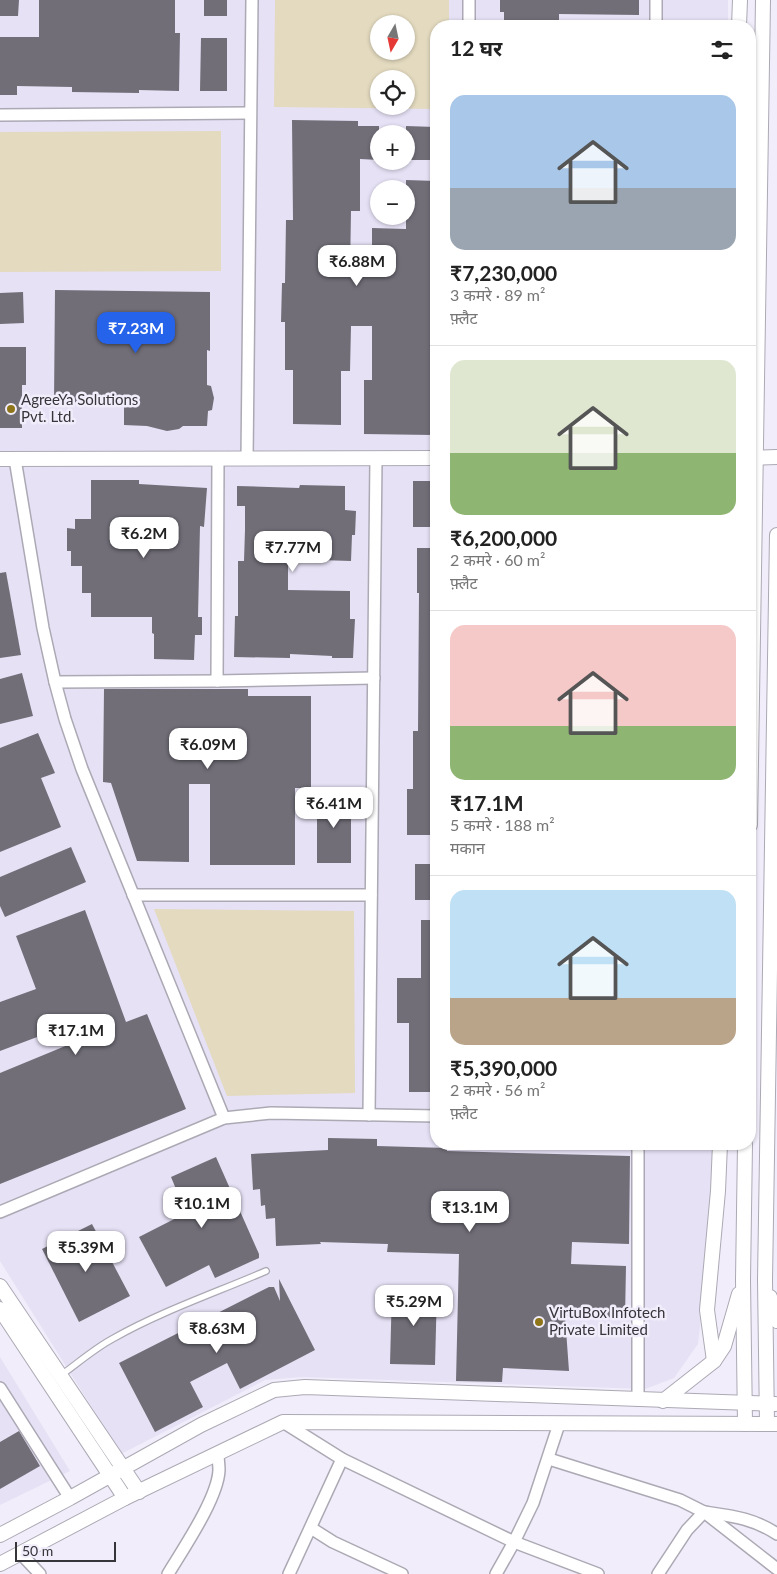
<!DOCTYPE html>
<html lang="hi">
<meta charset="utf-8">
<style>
:root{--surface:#fff;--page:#f2f2f2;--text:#222;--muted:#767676;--line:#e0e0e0;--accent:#2563eb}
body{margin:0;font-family:Lato,"Noto Sans Devanagari",sans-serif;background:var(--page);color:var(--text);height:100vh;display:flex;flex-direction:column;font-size:19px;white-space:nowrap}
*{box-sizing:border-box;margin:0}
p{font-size:16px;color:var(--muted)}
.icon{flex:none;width:28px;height:28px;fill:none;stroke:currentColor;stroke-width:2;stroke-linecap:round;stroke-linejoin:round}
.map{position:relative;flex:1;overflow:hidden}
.drawer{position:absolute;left:430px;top:20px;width:326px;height:1130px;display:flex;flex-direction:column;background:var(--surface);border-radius:20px;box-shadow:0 1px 4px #0004}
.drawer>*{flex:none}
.needle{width:32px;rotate:189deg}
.controls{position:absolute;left:370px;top:15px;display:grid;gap:10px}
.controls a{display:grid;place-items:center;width:45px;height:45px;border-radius:50%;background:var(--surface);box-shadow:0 1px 4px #0004;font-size:25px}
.scale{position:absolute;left:15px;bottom:12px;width:101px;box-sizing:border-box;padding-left:5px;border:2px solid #36353a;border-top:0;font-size:14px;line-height:18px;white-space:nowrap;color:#36353a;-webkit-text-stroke:4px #f1edfa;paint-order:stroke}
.price{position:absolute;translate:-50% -42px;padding:0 11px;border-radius:10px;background:#fff;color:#222;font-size:16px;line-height:32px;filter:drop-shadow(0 1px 2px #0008)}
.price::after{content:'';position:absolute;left:50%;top:30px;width:15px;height:11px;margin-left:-8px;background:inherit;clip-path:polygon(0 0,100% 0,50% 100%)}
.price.current{background:var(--accent);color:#fff}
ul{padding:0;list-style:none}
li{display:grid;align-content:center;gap:10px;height:265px;padding:0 20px}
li+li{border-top:1px solid var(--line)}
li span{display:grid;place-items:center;height:155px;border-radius:15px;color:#555}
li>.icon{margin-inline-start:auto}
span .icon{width:90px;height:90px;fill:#fffc;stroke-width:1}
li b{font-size:21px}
h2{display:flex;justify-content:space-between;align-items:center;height:60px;padding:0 20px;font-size:21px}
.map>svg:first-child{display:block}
</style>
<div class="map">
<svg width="777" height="1574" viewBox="0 0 777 1574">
<rect width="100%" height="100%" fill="#f1edfa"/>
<g fill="#e6e1f5" fill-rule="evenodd">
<path d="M0 0H728V26H436V1144H720L698 1344 674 1378 645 1389 302 1377 265 1380 121 1454 0 1261ZM379 24H406V51H379ZM379 79H406V106H379ZM379 134H406V161H379ZM379 189H406V216H379Z"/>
<path d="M0 1357 70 1471 0 1505Z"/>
</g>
<g fill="#e3dabf" fill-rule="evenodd">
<path d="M275 0H449V26H436V109L274 107ZM379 24H406V51H379ZM379 79H406V106H379Z"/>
<path d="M221 131V271L0 272V132Z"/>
<path d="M154 909 354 911 355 1093 227 1096Z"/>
</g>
<g fill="#716e78">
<path d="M0 0H19L18 16H0Z"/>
<path d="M39 0H175V33H180L179 91 139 90V93L72 92V87L17 86V95H0V37H39Z"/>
<rect x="204" y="0" width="23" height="16"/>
<path d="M500 0H639V15L559 14V26H504V12H500Z"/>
<path d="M201 38H227V91H200Z"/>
<path d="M292 120 358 121V126H379V160L360 159V211H351L350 273H372V228L406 229V180L436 181V327H433L432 435 364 434V380H372V326H351L350 371H341V425L293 424V370H285V322H281L282 283H285L286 220H293Z"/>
<path d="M406 126 435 127V160H406Z"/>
<path d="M55 290 210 292V351L207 350V385L211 386 214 398 212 410 208 411 207 426H183L179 429 167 431 147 426 124 425V403L54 402Z"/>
<path d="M23 292 24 323 0 324V293Z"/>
<path d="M0 347H26V385H22V428H0Z"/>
<path d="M91 480H139V484L207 488 204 527 200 526 198 617H202V635H195L194 660 154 659V634L152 633V617H91V593H82V566H71V551H67V528L75 529V519H91Z"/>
<rect x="413" y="481" width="23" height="46"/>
<path d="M300 485 345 486V510L356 511 355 535H352L351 561 288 559V590L350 591V619H355L353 658H332V656L290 654V658L234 657 235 616H238V561H244L245 530V506H237V486L299 488Z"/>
<path d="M417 548H436V835H407V789H413V731H418L419 593H417Z"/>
<path d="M6 572 21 655 0 658V573Z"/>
<path d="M22 673 33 716 0 724V679Z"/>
<path d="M104 689H248V696H311V788H295V865H210V784H189V862L137 861 111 783 103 782Z"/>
<path d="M38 733 55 773 41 778 61 827 0 852V748Z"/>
<rect x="317" y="796" width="34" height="67"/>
<path d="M71 847 86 882 5 917 0 906V877Z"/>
<rect x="415" y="864" width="21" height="36"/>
<path d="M85 910 126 1022 147 1014 186 1109 0 1184V1073L75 1042 69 1025 0 1051V1002L36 989 16 936Z"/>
<path d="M421 920H436V1092H409V1023H397V978H421Z"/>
<path d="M328 1138 377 1139V1146L447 1148V1151L630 1156 629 1244 572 1242 571 1264 626 1266 625 1318 565 1316 569 1371 503 1368 502 1382 456 1381 459 1254 387 1252 388 1244 320 1242 321 1244 276 1246 275 1218 266 1219 265 1205 261 1206 260 1189 253 1190 251 1154 328 1150Z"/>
<path d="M216 1157 259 1254V1258L215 1278 209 1265 166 1287 139 1237 186 1213 171 1177Z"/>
<path d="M92 1224 130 1296 79 1322 42 1249Z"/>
<path d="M279 1279 315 1350 240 1389 227 1363 190 1382 203 1407 155 1432 119 1363 269 1287H274L280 1301Z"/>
<path d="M392 1289 437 1290 435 1365 390 1364Z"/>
<path d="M19 1431 40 1466 0 1489V1442Z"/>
</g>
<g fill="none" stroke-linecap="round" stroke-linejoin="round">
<defs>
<path id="service" d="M60 1376C78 1363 95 1348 114 1338 162 1311 215 1293 266 1271"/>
<g id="minor">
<path d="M469 26V0"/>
<path d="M656 26V0"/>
<path d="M0 115 250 113"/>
<path d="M15 459 43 628 55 682 65 719 82 769 224 1118"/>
<path d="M247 459 252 0"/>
<path d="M217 681 218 459"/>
<path d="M55 682 217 681 374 678"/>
<path d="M133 895H371"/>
<path d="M369 1115 376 458"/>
<path d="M638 1144V1400"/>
<path d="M0 1212 224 1118 271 1113 436 1116"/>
<path d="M0 1388 70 1498"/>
<path d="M283 1422 342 1459 514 1542 598 1574"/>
<path d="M549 1459 680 1500 704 1512 777 1569"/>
<path d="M311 1528 333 1542 402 1574"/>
<path d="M21 1554 40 1574"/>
<path d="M168 1574C183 1549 218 1498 219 1470 219 1465 218 1459 218 1454"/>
<path d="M289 1574 342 1459"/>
<path d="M496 1574 514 1542 533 1503 559 1424"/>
<path d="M658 1574 687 1530 704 1512C732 1516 753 1518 777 1534"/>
</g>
<g id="tertiary">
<path d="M739 26 740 0"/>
<path d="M750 458 777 457"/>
<path d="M0 459 436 458"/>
<path d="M750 825 763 0"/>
<path d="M745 1144 743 1280 745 1424"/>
<path d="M0 1286 139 1492"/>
<path d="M770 1297 777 1321"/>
<path d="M0 1309 125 1498"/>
<path d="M714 1361 707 1310 718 1191 720 1144"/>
<path d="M663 1401 714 1361 724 1346 739 1294"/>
<path d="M767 1424 765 1280 777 535"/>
<path d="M0 1535 70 1498 201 1425 274 1390 305 1387 775 1404"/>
<path d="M0 1564 125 1498 283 1422 777 1424"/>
</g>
</defs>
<use href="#service" stroke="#aca9b4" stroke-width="8"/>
<use href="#minor" stroke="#aca9b4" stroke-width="14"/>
<use href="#tertiary" stroke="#aca9b4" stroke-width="16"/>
<use href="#service" stroke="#fff" stroke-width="5.5"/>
<use href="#minor" stroke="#fff" stroke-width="11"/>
<use href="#tertiary" stroke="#fff" stroke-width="14"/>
</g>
<g fill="#8f751a" stroke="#f1edfa" stroke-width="2">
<circle cx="11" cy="409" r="5"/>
<circle cx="539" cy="1322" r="5"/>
</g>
<g text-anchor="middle" stroke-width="5" stroke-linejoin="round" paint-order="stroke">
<g font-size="15" fill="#36353a" stroke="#f1edfa" text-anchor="start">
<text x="21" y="405">AgreeYa Solutions<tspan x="21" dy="17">Pvt. Ltd.</tspan></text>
<text x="549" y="1318">VirtuBox Infotech<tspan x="549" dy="17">Private Limited</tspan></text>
</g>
</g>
</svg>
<div class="controls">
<a><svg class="needle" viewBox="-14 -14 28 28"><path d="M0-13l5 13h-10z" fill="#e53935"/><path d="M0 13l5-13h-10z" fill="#767676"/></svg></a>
<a><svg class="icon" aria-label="locate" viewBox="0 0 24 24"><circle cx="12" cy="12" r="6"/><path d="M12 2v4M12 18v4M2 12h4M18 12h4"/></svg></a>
<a>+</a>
<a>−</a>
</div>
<div class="scale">50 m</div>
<b class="price" style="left:357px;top:287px">₹6.88M</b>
<b class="price current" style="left:136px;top:354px">₹7.23M</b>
<b class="price" style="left:144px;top:559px">₹6.2M</b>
<b class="price" style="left:293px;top:573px">₹7.77M</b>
<b class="price" style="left:208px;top:770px">₹6.09M</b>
<b class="price" style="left:334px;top:829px">₹6.41M</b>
<b class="price" style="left:76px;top:1056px">₹17.1M</b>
<b class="price" style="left:202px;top:1229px">₹10.1M</b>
<b class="price" style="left:470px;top:1233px">₹13.1M</b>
<b class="price" style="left:86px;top:1273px">₹5.39M</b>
<b class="price" style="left:414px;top:1327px">₹5.29M</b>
<b class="price" style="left:217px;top:1354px">₹8.63M</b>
<section class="drawer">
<h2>12 घर<svg class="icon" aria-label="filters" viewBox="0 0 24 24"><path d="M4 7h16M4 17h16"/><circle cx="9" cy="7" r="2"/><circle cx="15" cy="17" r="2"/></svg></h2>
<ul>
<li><span style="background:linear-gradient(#a9c7e8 60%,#9aa5b1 0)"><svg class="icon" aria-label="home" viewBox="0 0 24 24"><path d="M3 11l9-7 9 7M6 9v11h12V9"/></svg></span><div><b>₹7,230,000</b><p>3 कमरे · 89 m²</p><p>फ़्लैट</p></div></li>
<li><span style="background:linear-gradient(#dfe7d0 60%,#8fb573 0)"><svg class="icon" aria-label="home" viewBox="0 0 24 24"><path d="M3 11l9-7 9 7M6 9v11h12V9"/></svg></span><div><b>₹6,200,000</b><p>2 कमरे · 60 m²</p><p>फ़्लैट</p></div></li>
<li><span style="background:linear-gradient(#f6c9c9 65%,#8fb573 0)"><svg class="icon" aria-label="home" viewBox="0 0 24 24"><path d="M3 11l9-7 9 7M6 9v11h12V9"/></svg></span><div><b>₹17.1M</b><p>5 कमरे · 188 m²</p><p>मकान</p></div></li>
<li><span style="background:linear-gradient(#bfe0f5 70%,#b9a48a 0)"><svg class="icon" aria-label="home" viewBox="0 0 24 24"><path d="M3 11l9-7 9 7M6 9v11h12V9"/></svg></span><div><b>₹5,390,000</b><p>2 कमरे · 56 m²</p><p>फ़्लैट</p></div></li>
</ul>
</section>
</div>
